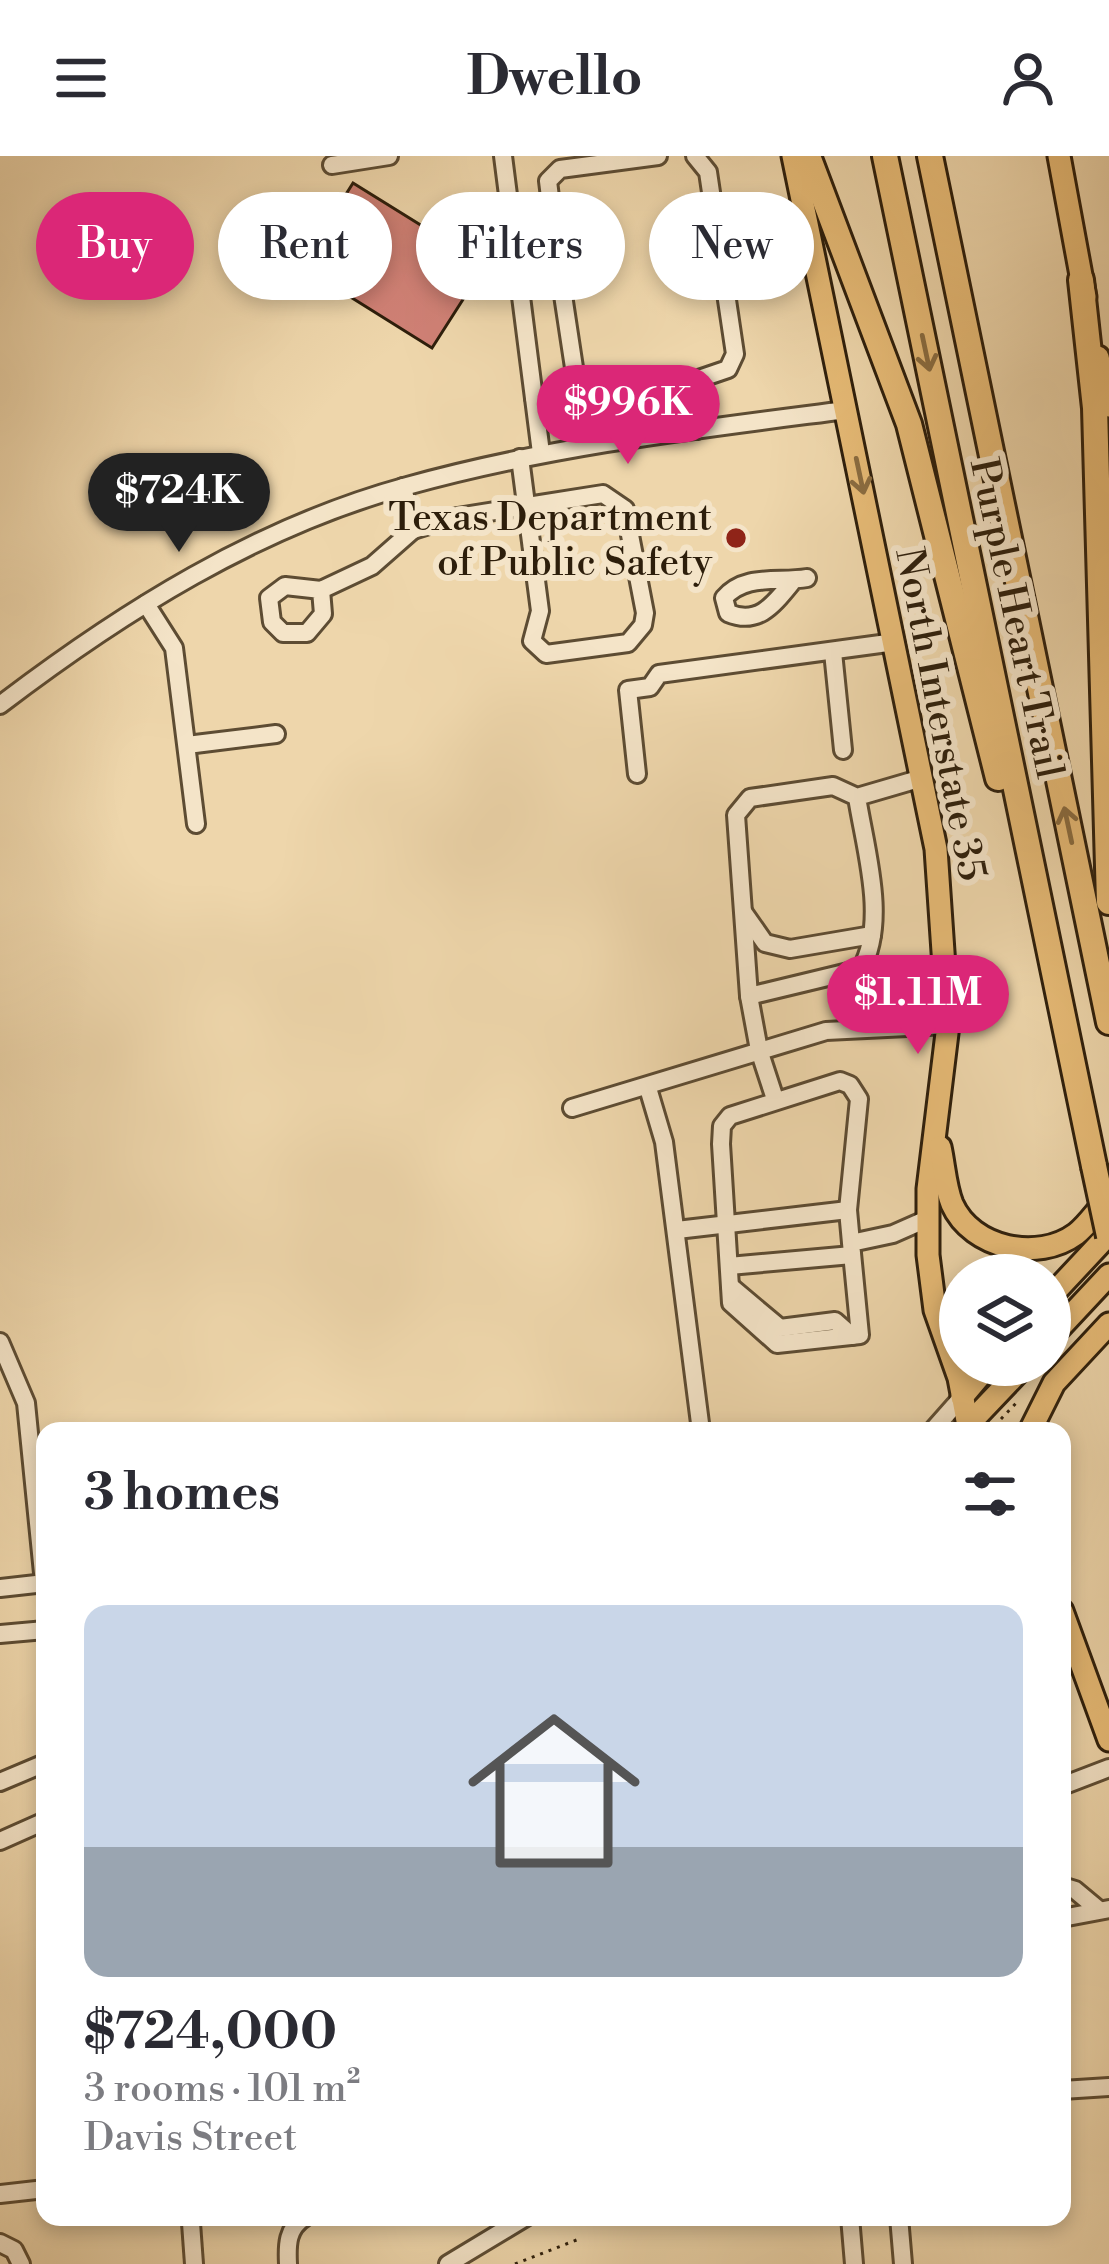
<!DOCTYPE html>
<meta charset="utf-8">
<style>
:root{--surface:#fff;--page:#f2f2f3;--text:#2b2b33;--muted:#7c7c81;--accent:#db2777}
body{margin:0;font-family:"Libre Bodoni",serif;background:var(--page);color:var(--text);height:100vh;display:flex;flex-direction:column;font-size:45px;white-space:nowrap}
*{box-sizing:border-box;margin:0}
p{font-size:39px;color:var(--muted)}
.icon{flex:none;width:66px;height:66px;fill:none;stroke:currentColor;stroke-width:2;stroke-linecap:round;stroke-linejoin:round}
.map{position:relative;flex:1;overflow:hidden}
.panel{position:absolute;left:36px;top:1266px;width:1035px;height:804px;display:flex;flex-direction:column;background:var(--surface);border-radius:24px;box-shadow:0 6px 18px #0003}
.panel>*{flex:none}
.banner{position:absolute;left:36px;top:36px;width:1038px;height:108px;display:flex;gap:24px}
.tools{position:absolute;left:939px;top:1098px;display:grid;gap:24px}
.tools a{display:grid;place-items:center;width:132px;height:132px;border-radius:50%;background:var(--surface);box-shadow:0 6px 18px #0003;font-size:60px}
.price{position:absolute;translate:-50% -102px;padding:0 27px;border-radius:42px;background:var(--accent);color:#fff;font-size:39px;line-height:78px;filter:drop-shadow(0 3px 6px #0008)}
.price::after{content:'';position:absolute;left:50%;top:72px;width:36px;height:27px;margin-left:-18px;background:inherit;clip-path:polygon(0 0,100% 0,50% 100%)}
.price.selected{background:#222;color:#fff}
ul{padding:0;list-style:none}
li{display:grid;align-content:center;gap:24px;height:636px;padding:0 48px}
li span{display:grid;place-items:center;height:372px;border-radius:24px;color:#555}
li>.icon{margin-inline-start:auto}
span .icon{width:216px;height:216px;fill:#fffc;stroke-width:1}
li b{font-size:51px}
h2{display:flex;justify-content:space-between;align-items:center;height:144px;padding:0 48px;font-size:51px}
.pill{padding:0 42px;border-radius:54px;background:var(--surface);box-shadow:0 6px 18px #0003;font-size:42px;line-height:108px}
.pill.selected{background:var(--accent);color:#fff}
header{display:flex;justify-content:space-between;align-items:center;height:156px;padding:0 48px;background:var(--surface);font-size:54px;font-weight:700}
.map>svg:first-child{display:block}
</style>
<header><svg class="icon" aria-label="menu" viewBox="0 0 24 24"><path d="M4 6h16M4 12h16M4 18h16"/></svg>Dwello<svg class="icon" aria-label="person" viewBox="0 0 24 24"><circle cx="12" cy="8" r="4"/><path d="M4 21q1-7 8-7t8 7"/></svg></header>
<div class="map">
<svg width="1109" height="2108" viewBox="0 0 1109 2108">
<rect width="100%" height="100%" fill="#eed6ab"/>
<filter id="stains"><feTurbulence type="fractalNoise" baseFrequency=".00167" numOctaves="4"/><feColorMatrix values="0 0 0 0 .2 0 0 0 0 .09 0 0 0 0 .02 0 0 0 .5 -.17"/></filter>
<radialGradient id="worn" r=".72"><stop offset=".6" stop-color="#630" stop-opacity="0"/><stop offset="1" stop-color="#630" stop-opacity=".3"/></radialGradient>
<path fill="#cf8075" stroke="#2d1e0b" stroke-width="3" d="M353 27 485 109 432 192 301 110Z"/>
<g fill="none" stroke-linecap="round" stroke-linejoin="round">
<defs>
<g id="minor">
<path d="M503 0 541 297"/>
<path d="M695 0 708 16 735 198 728 213 690 226 697 274"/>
<path d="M332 9 389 0"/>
<path d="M558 106 578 238"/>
<path d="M517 112 558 106 548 25 560 13 658 0"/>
<path d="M534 242 690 226"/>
<path d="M403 331 413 374 451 362 603 338 625 353 645 457 643 469 628 487 546 498 532 485 540 455 520 302"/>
<path d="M793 425C774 448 759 470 728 457L724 442C745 417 779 427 807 422"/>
<path d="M321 434 323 458 307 477H283L272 466 269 442 285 430 321 434 372 410 413 374"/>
<path d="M146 448 174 492 196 668"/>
<path d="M833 496 843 594"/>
<path d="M0 549C122 456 257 371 407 330 550 290 699 273 846 254"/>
<path d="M187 589 276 578"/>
<path d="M637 618 628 534 650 531 659 518 895 486"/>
<path d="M857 641 833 630 750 642 736 659 749 840 861 813C888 765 865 693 857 641L922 622"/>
<path d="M744 757 765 787 790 793 872 779"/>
<path d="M749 840 759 894 775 943"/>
<path d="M648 932 664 986 701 1275"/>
<path d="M572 952 826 875 948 869"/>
<path d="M677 1074 848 1054"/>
<path d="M851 1087 860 1179 777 1188 731 1147 721 988 722 970 730 960 840 925 850 929 859 943 848 1054 851 1087 893 1078 927 1063"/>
<path d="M729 1110 852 1099"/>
<path d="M730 1130 780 1172 835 1165 852 1180"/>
<path d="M0 1186 26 1247 44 1427"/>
<path d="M932 1275 962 1241"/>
<path d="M0 1432 45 1427"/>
<path d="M0 1478 45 1474"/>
<path d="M0 1626 45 1607"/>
<path d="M1062 1630 1109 1612"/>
<path d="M0 1685 45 1665"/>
<path d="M1062 1730 1075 1734 1099 1754"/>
<path d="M1062 1762 1109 1753"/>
<path d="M1062 1934 1109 1931"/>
<path d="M0 2038 45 2033"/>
<path d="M850 2061 854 2108"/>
<path d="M899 2061 903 2108"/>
<path d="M191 2067 194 2108"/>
<path d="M0 2087 14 2094 21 2108"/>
<path d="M288 2108C287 2089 287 2072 305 2061"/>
<path d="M448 2108 526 2061"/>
</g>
<g id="major">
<path d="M793 0 936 693 948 869 928 1033V1099L935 1154 959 1222 969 1275"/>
<path d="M1059 0 1085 141"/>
<path d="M1098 201 1109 250"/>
<path d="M940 991C944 1009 945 1031 952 1048 972 1093 1038 1106 1076 1078 1088 1069 1098 1053 1109 1042"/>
<path d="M1050 1141 1109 1078"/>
<path d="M1050 1182 1109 1119"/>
<path d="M962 1241 989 1209"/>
<path d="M967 1270 1025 1209"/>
<path d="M1030 1275 1054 1227 1109 1168"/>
<path d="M1062 1455 1109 1584"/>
</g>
<g id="highway">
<path d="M808 0 909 268 998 622"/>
<path d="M885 0 1094 1010"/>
<path d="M930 0 1109 866"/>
<path d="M1081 124 1095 252 1109 746"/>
</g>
</defs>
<use href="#minor" stroke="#5d4c33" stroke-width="22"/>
<use href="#major" stroke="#2d1e0b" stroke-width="27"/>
<use href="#highway" stroke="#2d1e0b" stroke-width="30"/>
<g stroke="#2d1e0b" stroke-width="3" stroke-dasharray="3 6" stroke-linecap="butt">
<path d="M1001 1263 1019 1244"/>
<path d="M515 2108 579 2083"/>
</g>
<use href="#minor" stroke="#f4e4c8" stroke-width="16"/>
<use href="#major" stroke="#e7bb76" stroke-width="21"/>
<use href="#highway" stroke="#e7bb76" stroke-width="24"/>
<defs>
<path id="highway-bridge" d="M1094 1010 1109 1080"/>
</defs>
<use href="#highway-bridge" stroke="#2d1e0b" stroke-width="30" stroke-linecap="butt"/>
<use href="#highway-bridge" stroke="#e7bb76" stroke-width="24"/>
</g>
<defs><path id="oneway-shaft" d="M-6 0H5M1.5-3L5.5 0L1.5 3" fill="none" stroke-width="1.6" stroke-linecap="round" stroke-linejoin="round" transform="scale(3)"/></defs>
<g stroke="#8a6c40">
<use href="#oneway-shaft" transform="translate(926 197) rotate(78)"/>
<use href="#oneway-shaft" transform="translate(860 320) rotate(78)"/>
<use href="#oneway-shaft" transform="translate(1068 669) rotate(-102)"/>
</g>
<circle fill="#8f2418" stroke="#f4e4c8" stroke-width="4.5" cx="736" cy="382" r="12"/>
<g text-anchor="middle" stroke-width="12" stroke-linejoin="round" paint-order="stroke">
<g font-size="39" fill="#2d1e0b" stroke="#f4e4c8" text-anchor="end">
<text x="712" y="374">Texas Department<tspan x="712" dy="45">of Public Safety</tspan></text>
</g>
<g font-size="39" fill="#2d1e0b" stroke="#f4e4c8">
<text transform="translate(1018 462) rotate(78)" y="14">Purple Heart Trail</text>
<text transform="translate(942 558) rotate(79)" y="14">North Interstate 35</text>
</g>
</g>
<rect width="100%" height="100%" filter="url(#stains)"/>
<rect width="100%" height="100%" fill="url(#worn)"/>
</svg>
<div class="tools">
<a><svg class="icon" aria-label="layers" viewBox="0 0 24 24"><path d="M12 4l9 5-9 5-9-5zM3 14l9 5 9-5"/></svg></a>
</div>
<b class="price" style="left:628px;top:311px">$996K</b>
<b class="price selected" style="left:179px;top:399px">$724K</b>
<b class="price" style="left:918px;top:901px">$1.11M</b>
<div class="banner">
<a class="pill selected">Buy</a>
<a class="pill">Rent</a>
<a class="pill">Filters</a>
<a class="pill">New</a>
</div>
<section class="panel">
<h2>3 homes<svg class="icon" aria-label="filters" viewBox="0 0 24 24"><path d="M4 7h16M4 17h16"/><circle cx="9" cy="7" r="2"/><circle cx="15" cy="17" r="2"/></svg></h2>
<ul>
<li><span style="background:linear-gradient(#c9d6e8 65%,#9aa5b1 0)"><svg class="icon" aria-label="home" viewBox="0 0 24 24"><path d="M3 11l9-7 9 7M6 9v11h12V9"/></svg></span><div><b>$724,000</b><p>3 rooms · 101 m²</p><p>Davis Street</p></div></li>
</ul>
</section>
</div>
